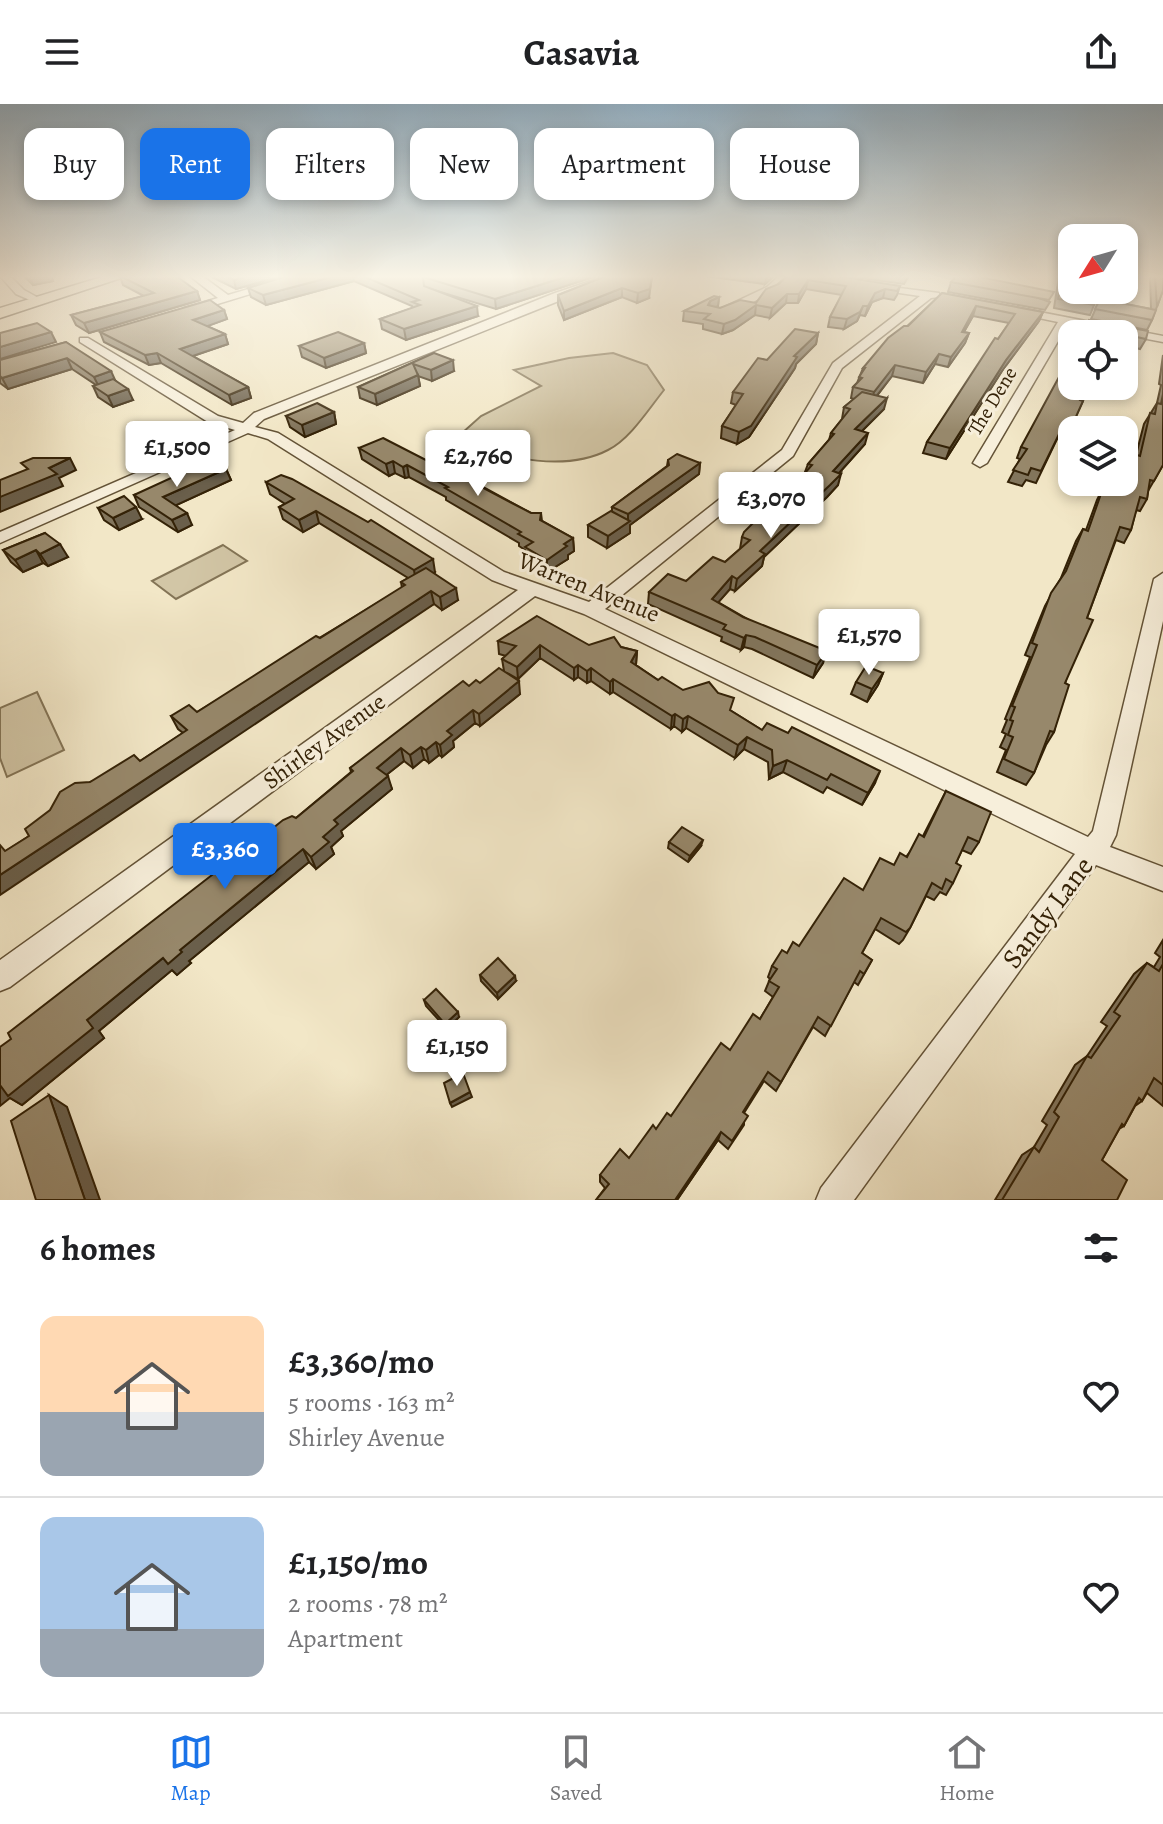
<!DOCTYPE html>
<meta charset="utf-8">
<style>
:root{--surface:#fff;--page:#f2f2f2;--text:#202124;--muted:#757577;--line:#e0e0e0;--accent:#1a73e8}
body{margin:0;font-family:Alegreya,serif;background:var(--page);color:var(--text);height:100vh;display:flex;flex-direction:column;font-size:30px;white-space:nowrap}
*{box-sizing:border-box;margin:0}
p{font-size:26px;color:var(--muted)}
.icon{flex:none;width:44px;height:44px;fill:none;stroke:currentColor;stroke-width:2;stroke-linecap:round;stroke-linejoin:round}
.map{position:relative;height:1096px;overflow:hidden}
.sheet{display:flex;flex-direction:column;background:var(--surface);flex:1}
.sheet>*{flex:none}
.guide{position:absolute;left:24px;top:24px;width:1116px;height:72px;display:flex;gap:16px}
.needle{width:52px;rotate:233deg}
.buttons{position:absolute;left:1058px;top:120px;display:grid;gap:16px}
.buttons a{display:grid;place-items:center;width:80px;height:80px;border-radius:16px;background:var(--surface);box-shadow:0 4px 12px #0003;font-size:40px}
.price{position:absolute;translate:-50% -68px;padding:0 18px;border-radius:8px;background:#fff;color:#222;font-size:26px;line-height:52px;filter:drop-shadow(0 2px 4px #0008)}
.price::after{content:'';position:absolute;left:50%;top:48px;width:24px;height:18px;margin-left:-12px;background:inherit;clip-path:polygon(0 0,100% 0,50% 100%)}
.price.current{background:var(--accent);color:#fff}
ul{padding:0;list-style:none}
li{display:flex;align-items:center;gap:24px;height:200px;padding:0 40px}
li+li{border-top:2px solid var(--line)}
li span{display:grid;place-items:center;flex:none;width:224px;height:160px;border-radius:16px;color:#555}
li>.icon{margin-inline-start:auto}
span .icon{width:96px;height:96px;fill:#fffc;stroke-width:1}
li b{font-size:34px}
h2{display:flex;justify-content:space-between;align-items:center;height:96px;padding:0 40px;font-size:34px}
.chip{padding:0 28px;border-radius:16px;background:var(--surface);box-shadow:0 4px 12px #0003;font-size:28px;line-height:72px}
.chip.current{background:var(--accent);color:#fff}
header{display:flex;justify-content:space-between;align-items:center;height:104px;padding:0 40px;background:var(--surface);font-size:36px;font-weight:600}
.dock{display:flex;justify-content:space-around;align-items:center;height:112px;border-top:2px solid var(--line);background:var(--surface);font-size:22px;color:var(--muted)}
.dock a{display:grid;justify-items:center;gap:4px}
.dock .current{color:var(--accent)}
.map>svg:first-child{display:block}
</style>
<header><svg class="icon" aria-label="menu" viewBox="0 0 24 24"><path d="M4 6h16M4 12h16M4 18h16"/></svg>Casavia<svg class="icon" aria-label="share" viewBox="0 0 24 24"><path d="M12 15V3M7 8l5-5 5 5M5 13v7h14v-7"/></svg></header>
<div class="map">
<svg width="1163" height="1096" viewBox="0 0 1163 1096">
<rect width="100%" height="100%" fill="#f2e7c7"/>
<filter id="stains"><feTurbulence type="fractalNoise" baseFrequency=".0025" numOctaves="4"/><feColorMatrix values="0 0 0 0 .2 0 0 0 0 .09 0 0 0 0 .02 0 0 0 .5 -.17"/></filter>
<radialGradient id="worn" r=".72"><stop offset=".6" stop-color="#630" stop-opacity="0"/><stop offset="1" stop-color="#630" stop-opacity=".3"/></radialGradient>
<g fill="#d2c6a6" stroke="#837456" stroke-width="2">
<path d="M613 249 647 261 664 286C648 306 630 335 608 346 566 368 508 354 466 341L462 329 481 312 541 282 514 266 569 254Z"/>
<path d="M223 441 247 457 176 495 152 477Z"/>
<path d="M37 588 64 646 7 673 0 654V604Z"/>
</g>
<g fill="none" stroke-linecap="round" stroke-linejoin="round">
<defs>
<g id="minor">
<path d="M0 172H10L24 186 44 197 39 200 16 190Z"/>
<path d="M190 172H202L228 191 293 172H309L188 209 183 206 184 204 218 194Z"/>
<path d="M606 172H621L264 315 255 323 278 329 504 468 589 498 782 346 833 259 920 192 872 185 868 184V180L939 189V193L931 194 842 264 793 352 605 505 1088 733 1093 727 1154 475 1163 469V517L1116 731 1110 743 1163 763V787L1096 761 854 1096H816L821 1084 1075 750 584 510 535 492 10 883 0 887V856L518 486 492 476 268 335 248 329 0 439V428L235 326 208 318 80 238V234H88L218 312 243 319 254 309 555 189Z"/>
<path d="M779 172H790C779 185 728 216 714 208L767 183Z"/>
<path d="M1014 203 1163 232V238L1068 220 987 359 980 363 973 359 1058 218 1010 208 1009 206Z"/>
</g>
<path id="highway" d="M105 172H127L0 214V204Z"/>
</defs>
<use href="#minor" stroke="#645337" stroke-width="3"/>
<use href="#highway" stroke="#342207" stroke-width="3"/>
<use href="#minor" fill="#f7efdb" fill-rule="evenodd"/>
<use href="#highway" fill="#f2e7c7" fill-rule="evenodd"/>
</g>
<g fill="#82755c" stroke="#342207" stroke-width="2">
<path d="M24 172H51L53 177 33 181Z"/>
<path d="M120 172 197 187 200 196 89 229 76 221 71 211 144 192 123 181Z"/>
<path d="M210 172H282L236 185Z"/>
<path d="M287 172H596L496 205 424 183 478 212 406 236 382 225 380 215 413 204 412 202 354 177 266 201 251 193 248 184Z"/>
<path d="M606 172 649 194 637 199 622 193 564 216 558 201V191Z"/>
<path d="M705 172H774L765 180Z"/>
<path d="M787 172 900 182 897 191 894 196 883 194 872 198 865 212 860 211 857 217 844 225 828 223 830 213 842 191 806 185 798 199H786L770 214 755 211 733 226 722 230 703 225V220L683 217 684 207 719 193 718 202 716 203 720 204 756 199Z"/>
<path d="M846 172H909L904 180Z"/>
<path d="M975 172 1050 198 1045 206 948 188 951 178Z"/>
<path d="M1059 172H1072L1100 186 1090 211 1054 204Z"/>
<path d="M1150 172H1163V186L1152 216 1147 226 1091 215 1100 195 1151 205Z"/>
<path d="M942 189 1043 208 1039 217 1002 267 946 355 923 349 927 338 1009 219 973 212 964 228 969 229 965 239 948 263 935 260 923 279 892 272 877 292 884 305 862 327 865 340 839 369 838 381 827 393 764 453 762 462 735 487 730 485 718 498 823 559 813 574 752 545 744 543 741 546 721 537 722 533 648 500 649 488 686 477 725 458 740 445 742 433 774 402 800 381 808 360 829 336 831 329 842 315 844 303 854 295 851 294 853 283 857 279 863 264Z"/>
<path d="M224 206 227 215 207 222 225 230 228 240 193 252 248 283 251 294 232 301 161 259 149 261 104 238 100 228Z"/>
<path d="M1089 216 1146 235 1140 245 1124 241V230H1082Z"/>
<path d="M818 229 816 240 796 260 795 264 749 333 737 340 721 334 722 322 736 301 731 299 733 288 767 256Z"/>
<path d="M66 238 116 277 133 296 113 303 98 293 93 282 96 281 72 265 8 285 0 279V256Z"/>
<path d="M364 239 366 249 326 264 302 253 299 242Z"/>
<path d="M434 249 454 267 432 277 418 272 420 282 377 301 360 294 358 283Z"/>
<path d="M1163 251V361L1148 387 1147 395 1140 407 1136 406 1131 426 1124 439 1116 436 1087 514 1065 579 1054 628 1046 641 1034 669 1026 681 997 668 1006 646 1000 643 1006 630 1002 628 1007 616 1005 615 1030 553 1025 551 1045 502 1061 474 1076 437 1083 425 1086 426 1097 396 1103 384 1116 387 1120 378H1124V369L1134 350 1136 351 1144 320 1157 299 1161 281 1159 280Z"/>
<path d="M1080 296 1083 297 1065 335 1058 333 1036 379 1026 376 1022 382 1008 378 1020 355 1017 354 1021 343Z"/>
<path d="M334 308 336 320 305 333 290 323 286 312Z"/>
<path d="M359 344 482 379 483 383 531 409H541L542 417 573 434 574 447 568 451V455L547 468 526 456 525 446 519 442V439L446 396V393L409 373 405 374 395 369 389 372 362 355Z"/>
<path d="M668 356 700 359 699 370 630 421V429L607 444 588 433V421L612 408V403L667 362Z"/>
<path d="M226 365 231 376 176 401 192 421 178 428 139 403 134 391Z"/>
<path d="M266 378 435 468 434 469 458 496 442 506 434 500 6 747 29 732 90 678 140 657 183 629 178 625 171 612 197 608 402 484 401 478 408 474 319 419 303 428 283 415 279 403 285 400 270 390Z"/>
<path d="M98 404 142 415 119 426 104 416Z"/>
<path d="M45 429 68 453 48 462 43 459 23 468 11 458 3 446Z"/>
<path d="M498 537 589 541 621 543 637 547 636 561 658 576 731 607 762 626 875 679 862 701 827 683 823 689 783 668 769 675 768 658 744 645 735 654 686 624 682 628 674 622 671 625 613 588 610 590 591 577 587 579 578 573 574 576 540 554 518 575 509 570 520 590 480 622 475 619 453 637 454 643 442 653 439 651 429 659 424 655 413 664 404 657 386 671 392 685 341 727 343 732 331 743 334 750 316 765 309 758 189 857 191 859 177 871 172 866 99 927 104 934 22 1001 10 994 225 768 249 749 247 745 296 714 351 668 350 664 469 582 480 579 504 567 502 555 506 552 499 550Z"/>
<path d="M883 569 878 581 867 598 851 590 856 578Z"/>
<path d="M946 687 979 738 971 750 962 746 956 759 953 779 946 791 940 788 934 796 926 792 910 824 903 836 899 840 875 825 862 849 872 856 858 881 854 878 825 932 813 923 776 987 764 977 744 1009V1021L728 1045 718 1036 677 1096H596L605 1084 600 1078V1071L629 1054 656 1025 671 1012 760 915 773 893 765 887 770 875 768 873 772 862 787 849 799 842 863 786 894 761 906 753 923 732Z"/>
<path d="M669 738 701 742 688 758 668 744Z"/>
<path d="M1163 836V1002L1147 989 1142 997 1135 1002 1124 1022 1119 1025 1102 1056 1117 1096H995L1022 1051 1034 1043 1047 1021 1042 1017 1075 961 1087 952 1107 922 1101 918 1134 870 1147 859 1154 863 1160 853 1155 849Z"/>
<path d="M480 871 516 877 498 895 481 877Z"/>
<path d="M424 896 459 913 447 925 426 902Z"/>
</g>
<g fill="#6a5f4b" stroke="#342207" stroke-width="2">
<path d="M29 172H51L53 177 33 181Z"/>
<path d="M248 172H282L236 185 234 176Z"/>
<path d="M335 172H353L354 177 266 201 263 191Z"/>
<path d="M568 172H596L496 205 495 195Z"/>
<path d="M652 172 649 194 637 199 638 189Z"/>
<path d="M767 172H774L765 180Z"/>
<path d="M808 176 806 185 798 199 799 190Z"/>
<path d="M622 184V193L564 216V207Z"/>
<path d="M885 185 883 194 872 198 865 212 868 202 875 189Z"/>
<path d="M197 187 200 196 89 229 84 219Z"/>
<path d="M787 190 786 199 770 214 772 204Z"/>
<path d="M719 193 718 202 709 206 707 210 710 197Z"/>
<path d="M756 201 755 211 733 226 722 230 724 220Z"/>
<path d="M477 202 478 212 406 236 404 225Z"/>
<path d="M863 202 857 217 844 225 847 215Z"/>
<path d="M976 202 973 212 958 238 962 228Z"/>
<path d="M224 206 227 215 197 226 193 216Z"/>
<path d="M1043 208 1039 217 1002 267 946 355 950 344 1006 256Z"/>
<path d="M51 228 56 238 0 255V243Z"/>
<path d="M818 229 816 240 796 260 795 264 749 333 737 340 739 328 794 252Z"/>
<path d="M969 229 965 239 948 263 951 253Z"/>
<path d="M225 230 228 240 184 255 180 245Z"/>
<path d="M364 239 366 249 326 264 324 254Z"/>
<path d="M157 249 161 259 149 261 145 251Z"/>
<path d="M939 250 935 260 923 279 926 268Z"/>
<path d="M67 254 72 265 8 285 2 274Z"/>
<path d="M453 256 454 267 432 277 431 266Z"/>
<path d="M895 261 892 272 871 299 874 288Z"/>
<path d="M111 267 116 278 99 283 94 273Z"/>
<path d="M418 271 420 282 377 301 375 290Z"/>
<path d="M248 283 251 294 232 301 229 291Z"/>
<path d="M128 285 133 296 113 303 108 292Z"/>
<path d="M887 294 884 305 852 337 855 325Z"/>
<path d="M334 308 336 320 305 333 302 321Z"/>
<path d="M868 329 865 340 830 379 833 367Z"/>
<path d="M70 354 76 366 59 374 63 382 0 408V393L49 364Z"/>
<path d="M393 357 395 369 389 372 386 360Z"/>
<path d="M700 359 699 370 630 421V429L607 444 608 432 628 418V410Z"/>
<path d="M407 361 409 373 405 374 403 363Z"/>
<path d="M226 365 231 376 168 405 163 393Z"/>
<path d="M841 370 838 381 827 393 764 453 762 462 735 487 737 475 760 447Z"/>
<path d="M136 403 142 415 119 426 113 414Z"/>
<path d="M316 407 319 419 303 428 299 416Z"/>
<path d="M187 409 192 421 178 428 172 416Z"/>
<path d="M573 434 574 447 568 451V455L547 468V456L564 440Z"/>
<path d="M60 440 68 453 48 462 40 450Z"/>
<path d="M36 446 43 459 23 468 15 456Z"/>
<path d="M433 455 435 468 416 479 414 466Z"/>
<path d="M732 472 730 485 710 508 712 495Z"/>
<path d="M456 484 458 496 442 506 440 493Z"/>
<path d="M431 487 434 500 0 791V771Z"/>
<path d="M746 531 744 543 741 546 744 534Z"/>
<path d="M540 541V554L518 575 517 563Z"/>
<path d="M637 547 636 560 630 571 631 558Z"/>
<path d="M827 547 823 559 813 574 817 561Z"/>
<path d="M578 561V573L574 576V564Z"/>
<path d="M591 564V577L587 579V567Z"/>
<path d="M883 569 878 581 867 598 872 585Z"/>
<path d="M613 575V588L610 590V578Z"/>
<path d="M519 577 520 590 480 622 479 610Z"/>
<path d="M473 606 475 619 453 637 454 643 442 653 440 641 447 627Z"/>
<path d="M675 610 674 622 671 625 672 612Z"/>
<path d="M688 612 686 624 682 628 683 615Z"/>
<path d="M747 633 744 645 735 654 738 641Z"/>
<path d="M436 638 439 651 429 659 426 646Z"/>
<path d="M421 643 424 655 413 664 410 651Z"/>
<path d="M401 644 404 657 380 676 377 664Z"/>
<path d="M787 656 783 668 769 675 773 662Z"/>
<path d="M880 667 875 679 862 701 868 689Z"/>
<path d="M388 672 392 685 341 727 343 732 331 743 334 750 316 765 311 753 334 716Z"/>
<path d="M703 736 701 742 688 758 690 752Z"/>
<path d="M303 745 309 758 189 857 191 859 177 871 172 866 99 927 104 934 22 1001 10 994 0 1002V981L87 916 163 854 180 846Z"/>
<path d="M515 872 516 877 498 895 497 889Z"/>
<path d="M458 908 459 913 447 925 445 920Z"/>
<path d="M470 988 472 993 452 1003 450 999Z"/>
<path d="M49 991 67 1003 100 1096H85Z"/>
<path d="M721 1028 718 1036 677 1096H675Z"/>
</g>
<g fill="#97886b" stroke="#342207" stroke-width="2">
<path d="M120 172H176L197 187 84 219 71 211 154 189Z"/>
<path d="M225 172H248L234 176Z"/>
<path d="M287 172H335L263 191 248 184Z"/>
<path d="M363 172H568L495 195 423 173 424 182 477 202 404 225 380 215 420 201 412 198 419 196Z"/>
<path d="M606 172H652L650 185 638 189 622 184 564 207 558 191Z"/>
<path d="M787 172H838L900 182 897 187 885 185 875 189 868 202H863L860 208 847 215 830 213 846 182 808 176 799 190H787L772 204 756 201 735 216 724 220 704 215 710 210 684 207 714 192 719 193 710 197 708 201 720 204 740 196 756 199 766 185 779 180Z"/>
<path d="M956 172H975L1054 188 1049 196 951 178Z"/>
<path d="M1062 172H1072V186H1100L1094 201 1058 195Z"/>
<path d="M1155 172H1163V186L1157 203Z"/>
<path d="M942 189 1043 208 1006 256 950 344 927 338 995 234 998 235 1015 210 976 202 962 228 969 229 951 253 939 250 926 268 895 261 874 288 853 283 862 274 859 273 865 264H863L888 234 904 222H908Z"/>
<path d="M1100 195 1156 206 1152 216 1095 205Z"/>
<path d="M210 196 224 206 193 216 225 230 180 245 248 283 229 291 157 249 145 251 100 228Z"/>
<path d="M1089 216 1148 227 1146 235 1109 227 1107 230H1082Z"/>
<path d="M37 219 51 228 0 243V229Z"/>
<path d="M795 225 818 229 794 252 797 253 751 322 739 328 722 322 743 290 733 288 758 254 767 256Z"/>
<path d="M338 228 364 239 324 254 299 242Z"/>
<path d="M66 238 111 267 94 273 67 254 2 274 0 272V256Z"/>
<path d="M434 249 453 256 431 266 413 260 418 271 375 290 358 283Z"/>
<path d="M1072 249V282H1085L1080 296 1083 297 1071 324 1063 322 1041 367 1031 364 1028 371 1013 366 1027 345 1021 343Z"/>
<path d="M113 275 128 285 108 292 93 282Z"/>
<path d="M862 288 887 294 855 325 868 329 833 367 841 370 830 381 760 447 765 450 737 475 732 472 712 495 743 513 827 547 817 561 755 533 746 531 744 534 723 525 726 521 649 488 668 470 686 477 713 453 725 458 750 436 742 433 744 428 771 401 774 402 803 379 800 378 809 371 804 370 812 361 808 360 834 330 831 329 850 305 844 303Z"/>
<path d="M1163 290V361L1154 377 1150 376 1147 395 1140 393 1131 426 1120 423 1087 514 1093 516 1065 579 1069 581 1054 628 1050 627 1034 669 1004 655 1013 633 1008 631 1013 617 1010 616 1015 603 1012 602 1037 541 1032 539 1051 489 1066 467 1083 425 1088 427 1103 384 1117 387 1121 378H1124V371L1134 350 1140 352 1150 309 1155 310 1157 299 1161 300Z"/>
<path d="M317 299 334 308 302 321 286 312Z"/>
<path d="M383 334 457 372 463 368 482 379 479 381 485 385 531 409H541L540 416 573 434 564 440 567 442 547 456 525 443 533 438 518 430 521 428 445 384 448 383 407 361 403 363 393 357 386 360 359 344Z"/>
<path d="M677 350 700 359 628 410 612 403 669 361 668 356Z"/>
<path d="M33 354H70L49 364 57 370 0 393V376L28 365 21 359Z"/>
<path d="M210 356 226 365 163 393 187 409 172 416 134 391Z"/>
<path d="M281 371 292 375 368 418 371 416 433 455 414 466 316 407 299 416 279 403 294 395 266 378Z"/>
<path d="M124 392 136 403 113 414 98 404Z"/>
<path d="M611 407 630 417 608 432 588 421Z"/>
<path d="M45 429 60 440 40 450 36 446 15 456 3 446Z"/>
<path d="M426 464 456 484 440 493 431 487 0 771V741L5 747 29 732 25 725 50 706 60 688 75 679 90 678 134 651 140 657 187 626 171 612 189 601 197 608 316 532 320 534 405 481 401 478Z"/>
<path d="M537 512 589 541 614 533 621 543 637 547 631 558 658 576 662 573 683 586 709 578 718 589 734 594 730 606 762 626 767 619 788 629 792 623 880 667 868 689 831 670 827 676 787 656 773 662 772 646 747 633 738 641 688 612 683 615 675 610 672 612 613 575 610 578 591 564 587 567 578 561 574 564 540 541 517 563 502 555 516 542 498 537Z"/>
<path d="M866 562 883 569 872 585 856 578Z"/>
<path d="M499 564 519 577 479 610 473 606 447 627 452 631 440 641 436 638 426 646 421 643 410 651 401 644 377 664 388 672 334 716 338 720 323 733 329 738 311 753 303 745 180 846 182 848 168 860 163 854 87 916 93 924 8 992 0 981V943L11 935 8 929 221 764 225 768 250 748 247 745 283 716 292 712 296 714 353 667 350 664 463 577 469 582 476 576 480 579Z"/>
<path d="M946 687 991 708 979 738 968 733 956 759 961 762 953 779 946 775 942 785 932 779 910 824 906 828 881 814 862 849 872 856 864 870 860 867 831 922 818 913 781 978 768 968 743 1008 748 1012 732 1037 721 1028 675 1096H596L609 1080 600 1071 620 1045 629 1054 653 1021 656 1025 667 1009 671 1012 721 939 730 946 753 910 760 915 779 883 769 877 777 865 772 862 782 846 787 849 793 838 799 842 844 774 863 786 880 754 894 761 900 749 907 753 919 730 924 733Z"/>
<path d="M682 723 703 736 690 752 669 738Z"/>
<path d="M498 854 515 872 497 889 480 871Z"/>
<path d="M1147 859 1159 867 1163 860V981L1154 974 1142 997 1139 994 1124 1022 1122 1020 1102 1056 1127 1076 1117 1096H1002L1034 1043 1039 1048 1059 1013 1054 1008 1087 952 1091 954 1120 912 1114 908Z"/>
<path d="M436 885 458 908 445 920 424 896Z"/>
<path d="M463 969 470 988 450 999 444 979Z"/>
<path d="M49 991 85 1096H36L11 1017Z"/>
</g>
<linearGradient id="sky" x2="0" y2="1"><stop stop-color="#92aec1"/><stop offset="0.53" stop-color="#f9f4e6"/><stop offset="1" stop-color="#f9f4e6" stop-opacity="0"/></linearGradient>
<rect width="1163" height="326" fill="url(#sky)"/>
<g text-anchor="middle" stroke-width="6" stroke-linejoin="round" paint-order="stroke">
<g font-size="20" fill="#342207" stroke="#f7efdb">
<text transform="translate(992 297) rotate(-59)" y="7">The Dene</text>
</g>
<g font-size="24" fill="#342207" stroke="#f7efdb">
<text transform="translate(589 483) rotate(22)" y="8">Warren Avenue</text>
<text transform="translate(324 637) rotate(-36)" y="8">Shirley Avenue</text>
</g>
<g font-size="28" fill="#342207" stroke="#f7efdb">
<text transform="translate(1047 808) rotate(-53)" y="10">Sandy Lane</text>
</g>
</g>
<rect width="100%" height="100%" filter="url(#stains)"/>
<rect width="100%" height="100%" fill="url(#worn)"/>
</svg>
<div class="buttons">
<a><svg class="needle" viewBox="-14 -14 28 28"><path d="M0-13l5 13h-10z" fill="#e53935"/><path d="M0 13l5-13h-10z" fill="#757577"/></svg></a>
<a><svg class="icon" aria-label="locate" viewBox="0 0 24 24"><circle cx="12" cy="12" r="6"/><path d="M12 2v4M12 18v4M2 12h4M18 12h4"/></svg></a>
<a><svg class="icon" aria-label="layers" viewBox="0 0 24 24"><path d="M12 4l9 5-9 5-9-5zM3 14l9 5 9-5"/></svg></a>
</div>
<b class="price" style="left:177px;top:385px">£1,500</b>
<b class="price" style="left:478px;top:394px">£2,760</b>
<b class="price" style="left:771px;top:436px">£3,070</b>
<b class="price" style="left:869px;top:573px">£1,570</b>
<b class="price current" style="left:225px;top:787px">£3,360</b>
<b class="price" style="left:457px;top:984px">£1,150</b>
<div class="guide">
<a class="chip">Buy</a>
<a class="chip current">Rent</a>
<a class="chip">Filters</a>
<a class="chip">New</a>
<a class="chip">Apartment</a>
<a class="chip">House</a>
</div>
</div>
<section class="sheet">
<h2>6 homes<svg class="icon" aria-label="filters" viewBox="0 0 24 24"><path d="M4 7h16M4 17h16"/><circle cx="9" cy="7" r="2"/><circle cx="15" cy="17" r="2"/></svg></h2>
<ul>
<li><span style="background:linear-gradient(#ffd9b3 60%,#9aa5b1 0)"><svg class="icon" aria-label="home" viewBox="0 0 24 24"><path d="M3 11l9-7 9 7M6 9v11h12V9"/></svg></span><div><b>£3,360/mo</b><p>5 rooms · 163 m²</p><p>Shirley Avenue</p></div><svg class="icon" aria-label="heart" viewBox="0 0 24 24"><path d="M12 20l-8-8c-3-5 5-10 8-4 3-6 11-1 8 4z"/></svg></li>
<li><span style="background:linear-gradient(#a9c7e8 70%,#9aa5b1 0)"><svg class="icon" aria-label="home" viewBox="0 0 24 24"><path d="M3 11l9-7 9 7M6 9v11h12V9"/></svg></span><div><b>£1,150/mo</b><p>2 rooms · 78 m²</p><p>Apartment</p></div><svg class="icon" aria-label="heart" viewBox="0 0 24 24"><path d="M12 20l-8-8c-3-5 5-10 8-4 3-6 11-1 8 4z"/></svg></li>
</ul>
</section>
<nav class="dock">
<a class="current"><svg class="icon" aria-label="map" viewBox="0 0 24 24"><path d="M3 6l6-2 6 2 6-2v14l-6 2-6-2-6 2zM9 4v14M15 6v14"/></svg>Map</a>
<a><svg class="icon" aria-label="saved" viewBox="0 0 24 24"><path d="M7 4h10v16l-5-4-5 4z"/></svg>Saved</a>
<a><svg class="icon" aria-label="home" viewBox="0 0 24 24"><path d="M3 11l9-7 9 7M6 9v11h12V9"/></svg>Home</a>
</nav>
